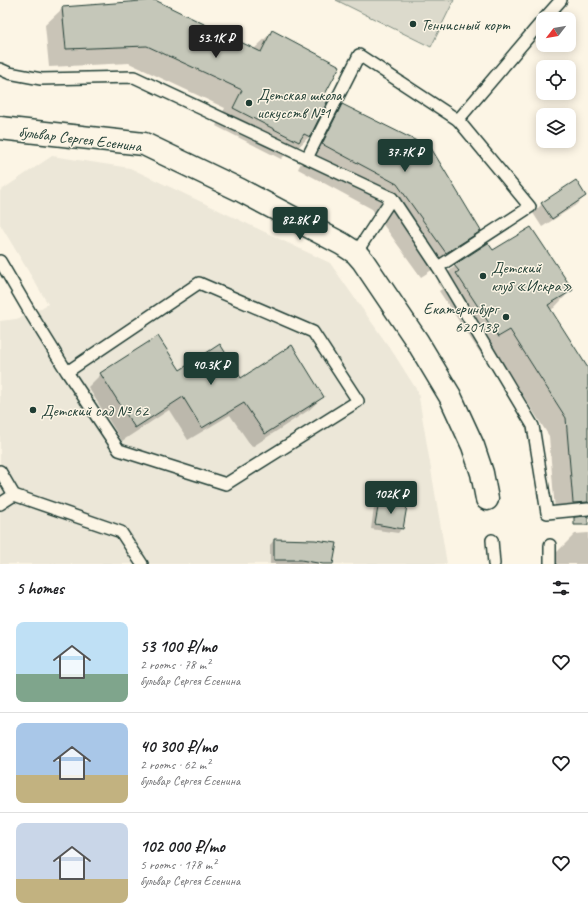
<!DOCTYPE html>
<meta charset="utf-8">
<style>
:root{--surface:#fff;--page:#f2f2f2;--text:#202124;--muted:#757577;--line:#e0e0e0;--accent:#1f3d34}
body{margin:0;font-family:Caveat,sans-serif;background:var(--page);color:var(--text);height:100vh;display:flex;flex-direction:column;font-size:15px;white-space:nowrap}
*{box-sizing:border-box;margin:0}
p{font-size:13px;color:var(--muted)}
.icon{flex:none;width:22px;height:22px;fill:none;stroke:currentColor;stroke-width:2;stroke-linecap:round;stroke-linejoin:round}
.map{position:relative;height:564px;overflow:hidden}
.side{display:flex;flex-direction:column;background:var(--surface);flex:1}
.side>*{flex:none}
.needle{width:26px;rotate:239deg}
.buttons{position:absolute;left:536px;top:12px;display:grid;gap:8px}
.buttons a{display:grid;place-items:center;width:40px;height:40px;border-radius:8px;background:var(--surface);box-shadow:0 2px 10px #0003;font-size:20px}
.price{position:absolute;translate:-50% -34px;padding:0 9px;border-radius:4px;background:var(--accent);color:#fff;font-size:13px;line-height:26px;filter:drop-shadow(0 1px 2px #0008)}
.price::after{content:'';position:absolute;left:50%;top:24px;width:12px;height:9px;margin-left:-6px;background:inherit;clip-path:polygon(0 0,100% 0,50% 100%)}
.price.current{background:#222;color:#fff}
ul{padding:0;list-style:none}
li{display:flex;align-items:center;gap:12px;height:100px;padding:0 16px}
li+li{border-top:1px solid var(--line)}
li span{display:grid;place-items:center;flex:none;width:112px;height:80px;border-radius:8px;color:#555}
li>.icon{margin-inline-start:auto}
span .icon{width:48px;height:48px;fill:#fffc;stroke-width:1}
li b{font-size:17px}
h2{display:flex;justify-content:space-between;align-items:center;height:48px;padding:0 16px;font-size:17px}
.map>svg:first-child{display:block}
</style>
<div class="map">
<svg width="588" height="564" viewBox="0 0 588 564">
<rect width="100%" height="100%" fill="#fcf5e5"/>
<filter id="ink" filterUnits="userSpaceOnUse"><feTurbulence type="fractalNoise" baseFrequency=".025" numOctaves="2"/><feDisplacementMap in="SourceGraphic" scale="8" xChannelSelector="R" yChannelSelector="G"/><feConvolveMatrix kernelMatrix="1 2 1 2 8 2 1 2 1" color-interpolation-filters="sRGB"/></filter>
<g filter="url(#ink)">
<path fill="#ece7d8" d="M52 156 130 168 330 263 394 354 418 392 447 564H0V321L16 319 31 314 48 304 0 224V191Z"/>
<path fill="#dcdacc" stroke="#7e8c80" d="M336 0H454L431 47Z"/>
<g fill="#0003">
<path d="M63 8 254 49 272 32 323 96 328 99 309 137 291 154 288 152 281 159 216 126 225 108 129 63 49 67 45 25Z"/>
<path d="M342 106 480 231 455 255 421 277 372 209 298 169 317 130Z"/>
<path d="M585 196 576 205 542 227 533 213 542 204Z"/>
<path d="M492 252 571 290 554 308 550 310 588 370V510L555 511 549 436 492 347 481 354 439 291 442 289 437 283 455 266Z"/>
<path d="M180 372 323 397 309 410 252 447 230 415 188 440 169 410 122 441 88 387 101 374Z"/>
<path d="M379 503 402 528 398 533 371 529 374 508Z"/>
<path d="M588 533V564H549V560L575 534Z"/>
<path d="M274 540 332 564H270V545Z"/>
</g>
<g fill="#c5c7b9" stroke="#1f3d34">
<path d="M155 0 261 52 272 30 340 66 324 96 329 98 310 137 304 134 299 142 233 108 242 90 147 46 66 49 62 7Z"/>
<path d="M342 104 431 148 481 231 446 253 397 184 322 144Z"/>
<path d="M576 180 586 196 552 219 541 203Z"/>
<path d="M531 227 573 290 548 305 588 368V502L573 503 566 418 510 330 498 337 456 273 459 271 454 265 488 243 493 250Z"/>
<path d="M158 336 180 370 220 344 241 378 292 345 324 397 265 434 244 403 202 428 183 397 135 428 100 373Z"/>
<path d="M379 502 407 506 403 529 375 524Z"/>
<path d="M588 516V525H574V517Z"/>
<path d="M274 539 315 540 337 543 333 564H323L301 560H274Z"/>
</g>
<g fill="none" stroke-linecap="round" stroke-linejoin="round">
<defs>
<g id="service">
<path d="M544 19 561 0"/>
<path d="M0 69 9 73 41 79 134 77 392 198 438 267 533 426 547 513 588 509"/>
<path d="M458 120 543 20"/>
<path d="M307 158 359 55 458 120 530 207 438 267"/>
<path d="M356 253 392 198"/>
<path d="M0 261 31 314 67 372 119 450 226 484 358 401 313 332 199 283 67 372"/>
<path d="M0 471 14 495 121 532 142 564"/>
<path d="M0 504 14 495"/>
<path d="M492 540 494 564"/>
<path d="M550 545V564"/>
</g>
<path id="minor" d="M0 128 144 144 240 190 342 244 356 253 363 261 417 341 450 396 473 446 482 473 487 499"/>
</defs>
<use href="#service" stroke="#1f3d34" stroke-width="14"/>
<use href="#minor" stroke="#1f3d34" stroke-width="25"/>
<use href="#service" stroke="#fcf5e5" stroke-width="11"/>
<use href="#minor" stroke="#fcf5e5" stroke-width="22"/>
</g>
</g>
<g fill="#1f3d34" stroke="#fcf5e5" stroke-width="1.5">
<circle cx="413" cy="24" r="4"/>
<circle cx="249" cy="103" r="4"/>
<circle cx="483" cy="276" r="4"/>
<circle cx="506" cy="317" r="4"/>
<circle cx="33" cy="410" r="4"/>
</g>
<g text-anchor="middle" stroke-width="3" stroke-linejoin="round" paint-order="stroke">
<g font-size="16" fill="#1f3d34" stroke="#fcf5e5" text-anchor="start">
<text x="421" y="30">Теннисный корт</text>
<text x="257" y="100">Детская школа<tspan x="257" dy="18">искусств №1</tspan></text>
<text x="491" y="273">Детский<tspan x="491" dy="18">клуб «Искра»</tspan></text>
<text x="498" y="314" text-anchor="end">Екатеринбург<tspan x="498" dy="18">620138</tspan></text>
<text x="41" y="416">Детский сад № 62</text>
</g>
<g font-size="16" fill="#1f3d34" stroke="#fcf5e5">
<text transform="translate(80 138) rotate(7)" y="6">бульвар Сергея Есенина</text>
</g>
</g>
</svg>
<div class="buttons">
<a><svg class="needle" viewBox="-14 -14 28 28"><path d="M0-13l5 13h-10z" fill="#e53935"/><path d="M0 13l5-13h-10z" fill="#757577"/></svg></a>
<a><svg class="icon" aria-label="locate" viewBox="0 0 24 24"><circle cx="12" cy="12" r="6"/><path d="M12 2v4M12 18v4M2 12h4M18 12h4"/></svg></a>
<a><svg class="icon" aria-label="layers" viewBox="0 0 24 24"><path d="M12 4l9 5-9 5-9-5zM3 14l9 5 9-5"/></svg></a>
</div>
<b class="price current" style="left:216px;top:59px">53.1K ₽</b>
<b class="price" style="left:405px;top:173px">37.7K ₽</b>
<b class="price" style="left:300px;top:241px">82.8K ₽</b>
<b class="price" style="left:211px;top:386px">40.3K ₽</b>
<b class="price" style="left:391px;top:515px">102K ₽</b>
</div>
<section class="side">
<h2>5 homes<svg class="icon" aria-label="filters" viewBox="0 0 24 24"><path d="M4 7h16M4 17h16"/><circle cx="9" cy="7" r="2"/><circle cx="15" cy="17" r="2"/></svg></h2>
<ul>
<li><span style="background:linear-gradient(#bfe0f5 65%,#7fa58c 0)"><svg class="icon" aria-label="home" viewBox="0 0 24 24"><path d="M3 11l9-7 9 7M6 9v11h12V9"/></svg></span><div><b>53 100 ₽/mo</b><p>2 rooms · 78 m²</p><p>бульвар Сергея Есенина</p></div><svg class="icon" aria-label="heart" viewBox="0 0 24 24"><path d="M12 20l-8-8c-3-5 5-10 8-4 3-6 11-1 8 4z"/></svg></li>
<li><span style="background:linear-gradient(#a9c7e8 65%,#c2b280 0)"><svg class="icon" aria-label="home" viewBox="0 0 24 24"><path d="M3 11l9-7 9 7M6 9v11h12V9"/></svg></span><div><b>40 300 ₽/mo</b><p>2 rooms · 62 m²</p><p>бульвар Сергея Есенина</p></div><svg class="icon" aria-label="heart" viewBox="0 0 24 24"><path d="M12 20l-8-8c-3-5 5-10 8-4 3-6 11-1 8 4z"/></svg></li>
<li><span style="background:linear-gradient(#c9d6e8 70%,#c2b280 0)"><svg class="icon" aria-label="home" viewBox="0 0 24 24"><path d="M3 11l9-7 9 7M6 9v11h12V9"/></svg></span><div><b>102 000 ₽/mo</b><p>5 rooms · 178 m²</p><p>бульвар Сергея Есенина</p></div><svg class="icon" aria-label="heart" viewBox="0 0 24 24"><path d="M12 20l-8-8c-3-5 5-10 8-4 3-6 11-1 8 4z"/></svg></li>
</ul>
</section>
